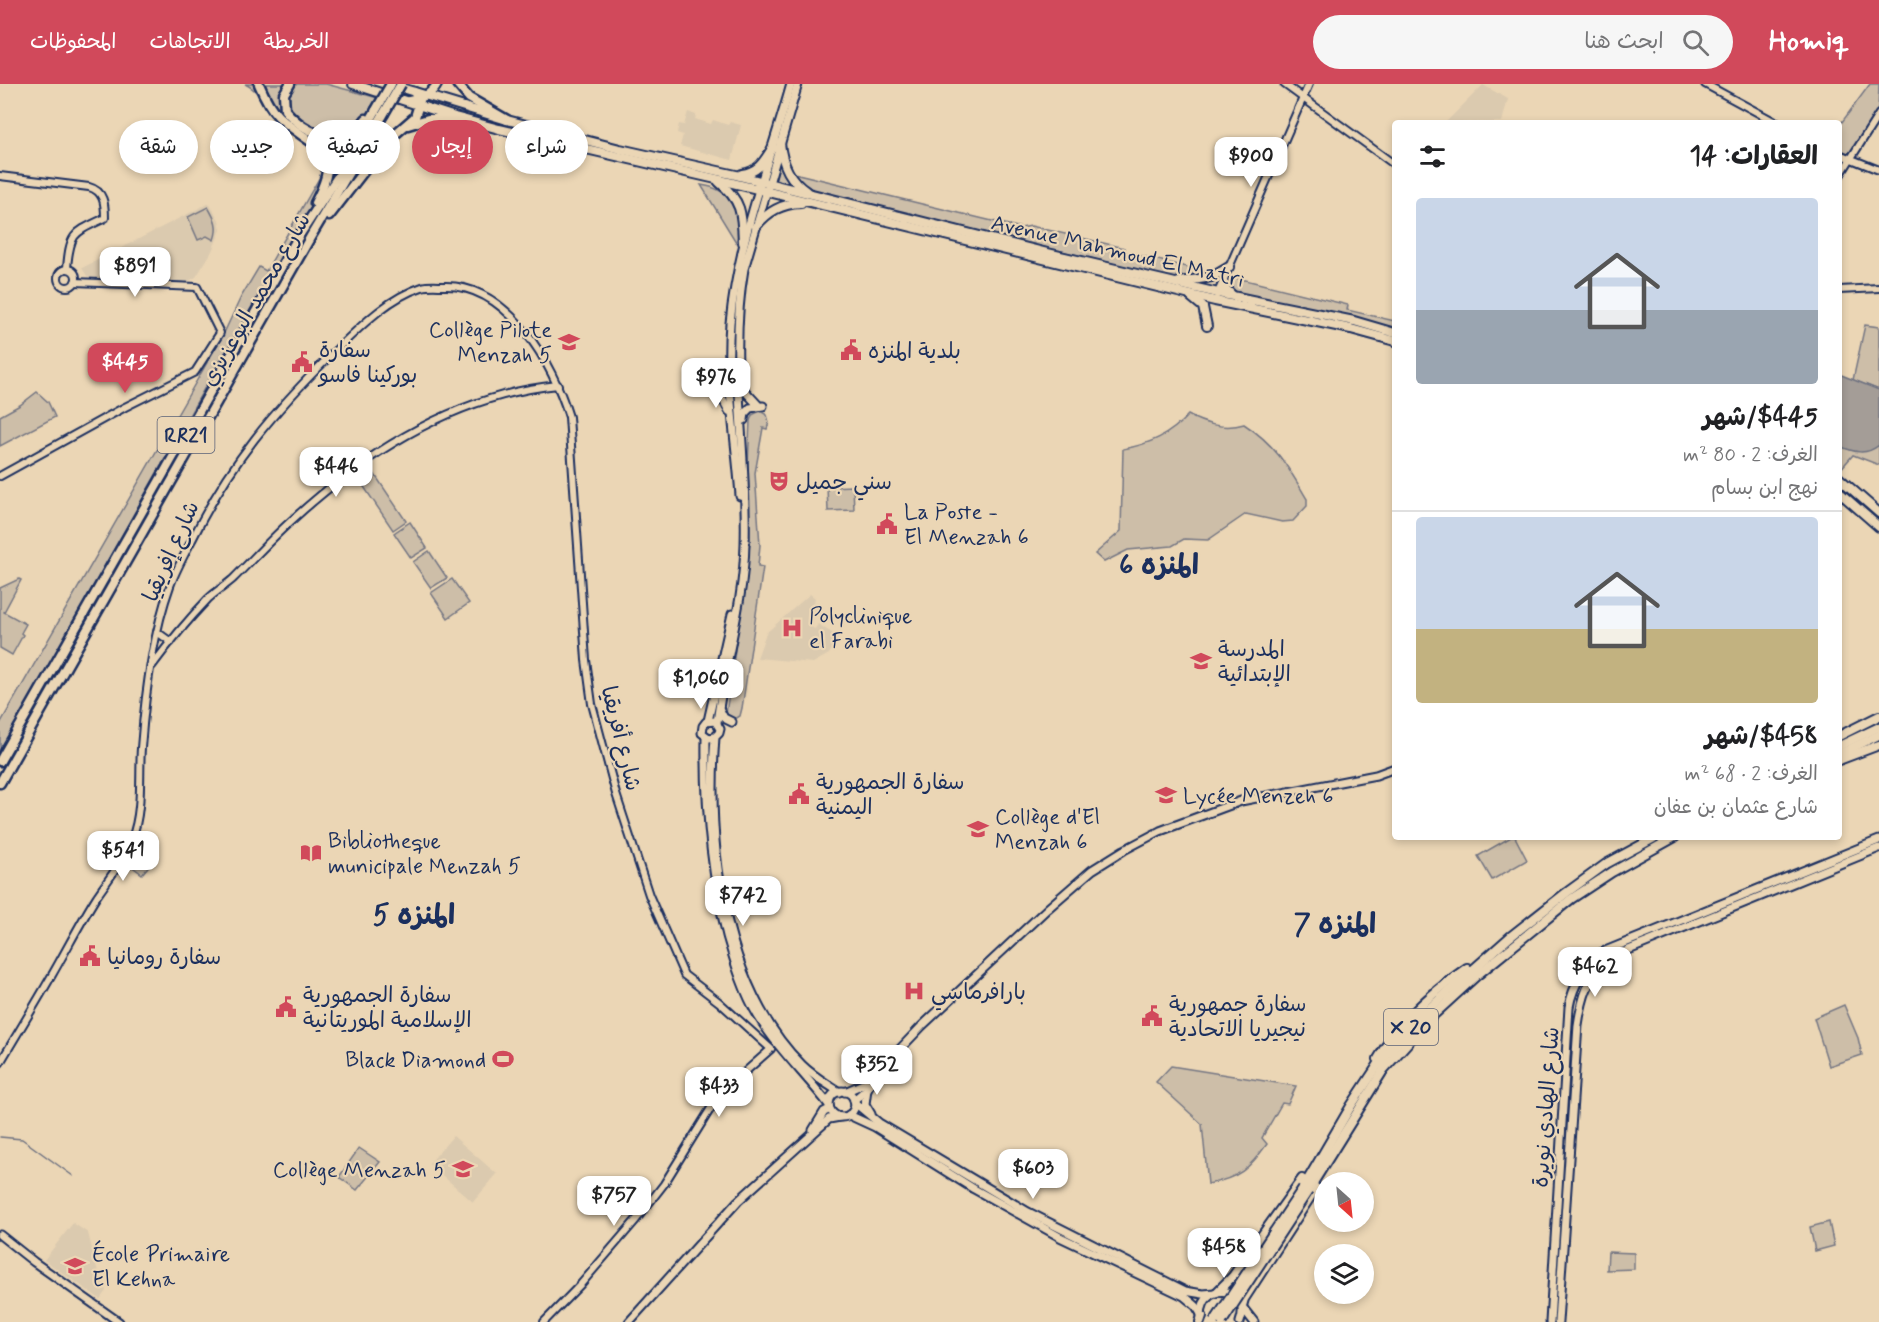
<!DOCTYPE html>
<html lang="ar">
<meta charset="utf-8">
<style>
:root{--surface:#fff;--page:#f6f6f6;--text:#202124;--muted:#757577;--line:#e0e0e0;--accent:#d1495b}
body{margin:0;font-family:Mynerve,"Playpen Sans Arabic",sans-serif;background:var(--page);color:var(--text);direction:rtl;height:100vh;display:flex;flex-direction:column;font-size:22px;white-space:nowrap}
*{box-sizing:border-box;margin:0}
p{font-size:20px;color:var(--muted)}
.icon{flex:none;width:33px;height:33px;fill:none;stroke:currentColor;stroke-width:2;stroke-linecap:round;stroke-linejoin:round}
.map{position:relative;flex:1;overflow:hidden;direction:ltr}
.sheet{position:absolute;left:1392px;top:36px;width:450px;height:720px;display:flex;flex-direction:column;background:var(--surface);border-radius:6px;box-shadow:0 3px 9px #0003;direction:rtl}
.sheet>*{flex:none}
.top-card{position:absolute;left:18px;top:36px;width:570px;height:54px;direction:rtl;display:flex;gap:12px}
.needle{width:39px;rotate:153deg}
.tools{position:absolute;left:1314px;top:1088px;display:grid;gap:12px}
.tools a{display:grid;place-items:center;width:60px;height:60px;border-radius:50%;background:var(--surface);box-shadow:0 3px 9px #0003;font-size:30px}
.price{position:absolute;translate:-50% -51px;padding:0 14px;border-radius:12px;background:#fff;color:#222;font-size:20px;line-height:39px;filter:drop-shadow(0 2px 3px #0008)}
.price::after{content:'';position:absolute;left:50%;top:36px;width:18px;height:14px;margin-left:-9px;background:inherit;clip-path:polygon(0 0,100% 0,50% 100%)}
.price.on{background:var(--accent);color:#fff}
ul{padding:0;list-style:none}
li{display:grid;align-content:center;gap:12px;height:318px;padding:0 24px}
li+li{border-top:2px solid var(--line)}
li span{display:grid;place-items:center;height:186px;border-radius:6px;color:#555}
li>.icon{margin-inline-start:auto}
span .icon{width:108px;height:108px;fill:#fffc;stroke-width:1}
li b{font-size:26px}
h2{display:flex;justify-content:space-between;align-items:center;height:72px;padding:0 24px;font-size:26px}
.pill{padding:0 21px;border-radius:27px;background:var(--surface);box-shadow:0 3px 9px #0003;font-size:21px;line-height:54px}
.pill.on{background:var(--accent);color:#fff}
header{display:flex;align-items:center;gap:36px;box-sizing:border-box;height:84px;padding:0 30px;background:var(--accent);color:#fff}
header strong{font-size:28px}
nav{display:flex;gap:33px;margin-inline-start:auto;font-size:21px}
.search{width:420px;height:54px;background:var(--page);display:flex;align-items:center;gap:15px;box-sizing:border-box;padding:0 21px;border-radius:33px;color:var(--muted);font-size:22px}
.map>svg:first-child{display:block}
</style>
<header>
<strong>Homiq</strong>
<div class="search"><svg class="icon" aria-label="search" viewBox="0 0 24 24"><circle cx="10" cy="10" r="6"/><path d="M15 15l6 6"/></svg>ابحث هنا</div>
<nav><a>الخريطة</a><a>الاتجاهات</a><a>المحفوظات</a></nav>
</header>
<div class="map">
<svg width="1879" height="1238" viewBox="0 0 1879 1238">
<rect width="100%" height="100%" fill="#ebd6b5"/>
<filter id="ink" filterUnits="userSpaceOnUse"><feTurbulence type="fractalNoise" baseFrequency=".0167" numOctaves="2"/><feDisplacementMap in="SourceGraphic" scale="12" xChannelSelector="R" yChannelSelector="G"/><feConvolveMatrix kernelMatrix="1 2 1 2 8 2 1 2 1" color-interpolation-filters="sRGB"/></filter>
<g filter="url(#ink)">
<g fill="#dbcaaf">
<path d="M1483 1 1508 15 1502 38 1445 39Z"/>
<path d="M688 28 696 31 695 35 711 40 713 36 728 41 730 38 741 41 732 76 680 62 683 51 677 49 679 40 684 41Z"/>
<path d="M209 119 219 136 221 146 211 169 196 193 185 199 96 196 87 192 82 184Z"/>
<path d="M810 510 815 514 814 518 818 519 811 543 815 545 818 540 838 553 829 570 813 579 757 574 766 549Z"/>
<path d="M453 1052 497 1090 473 1118 429 1080Z"/>
<path d="M73 1139 88 1149 98 1188 104 1194 106 1207 100 1215 44 1176Z"/>
</g>
<g fill="#cdbea8" stroke="#747683" stroke-width="1.5">
<path d="M245 0H326L378 14 330 102 270 193 213 289 0 668V640L224 249 241 213 259 183 266 187 322 89C321 82 320 72 316 66 309 56 295 52 286 44 269 31 263 8 245 0Z"/>
<path d="M1870 0H1879L1878 29 1839 85V42Z"/>
<path d="M780 77 794 89 1021 144 1031 142 1125 164V168L1215 190 1184 195 1168 193 775 97Z"/>
<path d="M701 101C732 105 746 130 736 158Z"/>
<path d="M208 123C215 135 219 142 214 156L207 152 198 156 188 133Z"/>
<path d="M1229 192 1348 221 1347 226 1395 237V245L1234 208 1226 201Z"/>
<path d="M1865 241 1879 243V306L1853 296Z"/>
<path d="M37 308 48 318 55 333 0 362V332L20 321Z"/>
<path d="M760 327 767 331 769 338 767 345 763 344 755 389 760 461 758 482 763 483 742 624 740 632 735 635H729L726 630 750 460 748 382 750 337 752 331Z"/>
<path d="M1188 331C1204 340 1225 346 1244 340 1276 361 1288 383 1307 415V422L1293 437 1282 438 1246 430 1208 456 1184 455 1172 462 1128 466 1104 478 1095 470 1121 447 1123 365C1150 360 1170 351 1188 331Z"/>
<path d="M1879 361V381L1853 371 1839 387V362C1853 367 1866 371 1879 361Z"/>
<path d="M371 385 406 437 393 446 358 394Z"/>
<path d="M853 402 854 426 828 427 827 403Z"/>
<path d="M410 438 427 464 411 474 394 449Z"/>
<path d="M429 467 447 494 431 504 413 478Z"/>
<path d="M19 495 21 496 4 528 26 540 21 549 23 551 12 571 0 564V504Z"/>
<path d="M452 495 469 519 448 534 431 509Z"/>
<path d="M1511 753H1515L1527 776 1492 796 1478 772Z"/>
<path d="M143 759 158 771 142 790 126 778 133 763Z"/>
<path d="M1844 921 1858 954 1862 971 1829 982 1814 934Z"/>
<path d="M1171 982 1296 1002 1288 1020 1282 1019 1262 1054 1267 1060C1249 1085 1239 1094 1208 1100L1202 1040 1156 998Z"/>
<path d="M359 1064 380 1078 357 1106 339 1093Z"/>
<path d="M1829 1138 1834 1162 1815 1167 1810 1143Z"/>
<path d="M1608 1168 1634 1169V1185L1607 1186Z"/>
</g>
<path fill="#a49d97" stroke="#6d7180" stroke-width="1.5" d="M1839 290 1879 306V361C1866 372 1854 368 1839 362Z"/>
<g fill="none" stroke-linecap="round" stroke-linejoin="round">
<path stroke="#6d7180" stroke-width="1.5" d="M0 1053 22 1055 73 1092"/>
<defs>
<g id="tertiary">
<path d="M1284 0 1395 81"/>
<path d="M1705 0 1777 39"/>
<path d="M1839 70 1879 86"/>
<path d="M0 92 89 103C104 107 105 120 105 134 74 149 70 148 67 184"/>
<path d="M1839 93 1879 30"/>
<circle cx="67" cy="194" r="9"/>
<path d="M1839 206 1879 204"/>
<path d="M1217 211 1309 0"/>
<path d="M0 392 125 323 195 288 220 249 197 203 75 198"/>
<path d="M157 548 171 558"/>
<path d="M152 582C169 559 188 536 208 515 215 508 225 502 233 495 252 476 270 456 291 437 365 369 456 311 558 301"/>
<path d="M0 979C17 950 35 921 52 891 67 865 81 837 97 812 110 793 124 776 132 754 143 726 139 693 141 664 145 611 152 552 170 502 176 486 184 471 192 456 230 378 274 327 335 267 360 243 388 214 422 203 428 201 437 202 444 202 508 200 553 280 569 333L586 576 592 620 616 710 649 811 684 891 719 918 771 965 737 995 711 1024 664 1100 636 1136 581 1200 544 1238"/>
</g>
<g id="secondary">
<path d="M741 296 745 307 758 321"/>
<path d="M702 301 720 295 728 277"/>
<path d="M704 303 721 312 729 327"/>
<path d="M744 336 745 329 750 324 763 322"/>
<path d="M740 412C736 355 725 296 730 239 738 156 769 79 791 0"/>
<path d="M720 626 724 634 732 638"/>
<path d="M708 637 732 530"/>
<path d="M717 639C724 579 744 520 745 459 748 367 728 276 744 185L798 0"/>
<path d="M706 653C705 721 710 786 727 852 735 879 743 907 758 932 778 965 806 991 829 1021"/>
<path d="M715 653 709 654 702 649 703 642 706 638 715 637 720 645 719 649 715 653C707 761 722 901 802 981 813 992 826 999 839 1008"/>
<path d="M867 1005 865 1020 871 1030"/>
<circle cx="842" cy="1020" r="13"/>
<path d="M845 1008 863 1000 873 992"/>
<path d="M854 1016 867 1005 878 988 922 942 1047 825 1092 786 1124 766 1160 747 1241 717 1376 691 1395 684"/>
<path d="M855 1019 879 1039 1028 1128 1185 1207 1203 1210 1215 1209"/>
<path d="M849 1031 875 1043 974 1105 1060 1153 1184 1212 1196 1222 1201 1230"/>
<path d="M813 1046 824 1028 830 1025"/>
<path d="M0 1151 34 1178 119 1238"/>
<path d="M1243 1224 1254 1238"/>
<path d="M1201 1231C1203 1194 1253 1204 1240 1238"/>
<path d="M629 1238 738 1117 829 1035 840 1033"/>
<path d="M1550 1238 1569 923C1573 900 1586 881 1605 867L1879 756"/>
<path d="M1558 1238 1578 941C1582 914 1588 892 1609 874L1879 764"/>
</g>
<g id="trunk">
<path d="M353 0 455 33 499 45 716 95 1215 217 1351 245 1395 257"/>
<path d="M395 2 507 36 620 65 736 91 1043 168 1218 209 1354 237 1395 249"/>
<path d="M780 59C782 79 789 96 806 107"/>
<path d="M742 90C759 88 764 77 773 63"/>
<path d="M719 98C742 117 742 130 743 158"/>
<path d="M756 142C769 127 781 120 801 119"/>
<path d="M1223 197 1226 205 1232 211"/>
<path d="M1179 198 1212 193 1229 183"/>
<path d="M1191 213 1203 223 1207 242"/>
<path d="M1839 394 1879 429"/>
<path d="M1839 408 1879 443"/>
<path d="M1839 652 1879 632"/>
<path d="M1839 662 1879 643"/>
<path d="M1839 670 1879 651"/>
<path d="M1839 676 1879 661"/>
<path d="M1378 975C1398 939 1434 907 1467 884"/>
<path d="M1303 1104 1351 1022 1378 981 1425 928 1510 853 1566 809 1606 780 1656 753"/>
<path d="M1308 1107 1384 985 1430 934 1476 892 1571 815 1612 788 1675 753"/>
<path d="M1217 1208 1233 1192 1302 1095"/>
<path d="M1242 1222 1244 1215 1316 1104"/>
<path d="M1200 1238 1202 1232"/>
</g>
<g id="motorway">
<path d="M259 0C264 12 269 23 278 32 313 66 346 61 315 119"/>
<path d="M290 0 284 10 285 26C306 51 344 66 366 35"/>
<path d="M457 0 469 14 507 36"/>
<path d="M409 17C420 15 432 10 437 0"/>
<path d="M408 41 428 35H462"/>
<path d="M329 132 387 57 415 33 420 17 414 8"/>
<path d="M0 677 300 150 341 88 376 26"/>
<path d="M0 699 311 152 383 31"/>
</g>
</defs>
<use href="#tertiary" stroke="#1b2f5e" stroke-width="10"/>
<use href="#secondary" stroke="#1b2f5e" stroke-width="11"/>
<use href="#trunk" stroke="#1b2f5e" stroke-width="12"/>
<use href="#motorway" stroke="#1b2f5e" stroke-width="13"/>
<use href="#tertiary" stroke="#ebd6b5" stroke-width="6"/>
<use href="#secondary" stroke="#ebd6b5" stroke-width="7"/>
<use href="#trunk" stroke="#ebd6b5" stroke-width="8"/>
<use href="#motorway" stroke="#ebd6b5" stroke-width="8"/>
<defs>
<g id="trunk-bridge">
<path d="M1214 1238 1303 1104"/>
<path d="M1222 1238 1308 1107"/>
</g>
<g id="motorway-bridge">
<path d="M376 26 391 0"/>
<path d="M383 31 401 0"/>
</g>
</defs>
<use href="#trunk-bridge" stroke="#1b2f5e" stroke-width="12" stroke-linecap="butt"/>
<use href="#motorway-bridge" stroke="#1b2f5e" stroke-width="13" stroke-linecap="butt"/>
<use href="#trunk-bridge" stroke="#ebd6b5" stroke-width="8"/>
<use href="#motorway-bridge" stroke="#ebd6b5" stroke-width="8"/>
</g>
</g>
<defs>
<symbol id="school-bare" viewBox="-9 -9 18 18"><path d="M0-5L7-2L0 1L-7-2ZM-4 1L0 2.5L4 1V4Q0 6-4 4Z" fill="#d1495b" stroke="#ebd6b5" stroke-width="2.5" paint-order="stroke"/></symbol>
<symbol id="civic-bare" viewBox="-9 -9 18 18"><path d="M-.6-6.5H3V-4.5H.6V-3L4-1V1h2V6H-6V1h2V-1L-.6-3ZM-1.2 2.5V6h2.4V2.5Z" fill="#d1495b" stroke="#ebd6b5" stroke-width="2.5" paint-order="stroke"/></symbol>
<symbol id="theatre-bare" viewBox="-9 -9 18 18"><path d="M-5-5.5Q0-4 5-5.5V0Q5 5 0 6Q-5 5-5 0ZM-3.3-2.5H-1v1.5H-3.3ZM1-2.5H3.3v1.5H1ZM-2.8 1Q0 5.5 2.8 1Z" fill="#d1495b" stroke="#ebd6b5" stroke-width="2.5" paint-order="stroke"/></symbol>
<symbol id="hospital-bare" viewBox="-9 -9 18 18"><path d="M-5-5h3v3.5h4V-5h3V5h-3V1.5h-4V5h-3Z" fill="#d1495b" stroke="#ebd6b5" stroke-width="2.5" paint-order="stroke"/></symbol>
<symbol id="library-bare" viewBox="-9 -9 18 18"><path d="M-6-4Q-3-5.5-.7-3.5V5Q-3 3-6 4ZM6-4Q3-5.5 .7-3.5V5Q3 3 6 4Z" fill="#d1495b" stroke="#ebd6b5" stroke-width="2.5" paint-order="stroke"/></symbol>
<symbol id="stadium-bare" viewBox="-9 -9 18 18"><path d="M0-5a6.5 5 0 1 0 0 10a6.5 5 0 1 0 0-10ZM-3.5-1.8h7v3.6h-7Z" fill="#d1495b" stroke="#ebd6b5" stroke-width="2.5" paint-order="stroke"/></symbol>
</defs>
<g fill-rule="evenodd">
<use href="#school-bare" x="554" y="243" width="30" height="30"/>
<use href="#civic-bare" x="836" y="251" width="30" height="30"/>
<use href="#civic-bare" x="287" y="263" width="30" height="30"/>
<use href="#theatre-bare" x="764" y="382" width="30" height="30"/>
<use href="#civic-bare" x="872" y="425" width="30" height="30"/>
<use href="#hospital-bare" x="777" y="529" width="30" height="30"/>
<use href="#school-bare" x="1186" y="562" width="30" height="30"/>
<use href="#civic-bare" x="784" y="695" width="30" height="30"/>
<use href="#school-bare" x="1151" y="696" width="30" height="30"/>
<use href="#school-bare" x="963" y="730" width="30" height="30"/>
<use href="#library-bare" x="296" y="754" width="30" height="30"/>
<use href="#civic-bare" x="75" y="857" width="30" height="30"/>
<use href="#hospital-bare" x="899" y="892" width="30" height="30"/>
<use href="#civic-bare" x="271" y="908" width="30" height="30"/>
<use href="#civic-bare" x="1137" y="917" width="30" height="30"/>
<use href="#stadium-bare" x="488" y="960" width="30" height="30"/>
<use href="#school-bare" x="448" y="1070" width="30" height="30"/>
<use href="#school-bare" x="60" y="1167" width="30" height="30"/>
</g>
<g text-anchor="middle" stroke-width="4.5" stroke-linejoin="round" paint-order="stroke">
<g fill="#ebd6b5" stroke="#596178" stroke-width="1.5">
<rect x="157.5" y="333" width="57" height="36" rx="4.5"/>
<rect x="1384" y="925" width="54" height="36" rx="4.5"/>
</g>
<g font-size="21" font-weight="bold" fill="#1b2f5e">
<text x="186" y="358">RR21</text>
<text x="1411" y="950">X 20</text>
</g>
<g font-size="22" fill="#1b2f5e" stroke="#ebd6b5">
<text transform="translate(1118 166) rotate(13)" y="8">Avenue Mahmoud El Matri</text>
<text transform="translate(255 215) rotate(-60)" y="8">شارع محمد البوعزيزي</text>
<text transform="translate(170 467) rotate(-66)" y="8">شارع إفريقيا</text>
<text transform="translate(622 654) rotate(76)" y="8">شارع أفريقيا</text>
<text transform="translate(1545 1023) rotate(-86)" y="8">شارع الهادي نويرة</text>
</g>
<g font-size="22" fill="#1b2f5e" stroke="#ebd6b5" text-anchor="start">
<text x="552" y="253" text-anchor="end">Collège Pilote<tspan x="552" dy="25">Menzah 5</tspan></text>
<text x="319" y="273">سفارة<tspan x="319" dy="25">بوركينا فاسو</tspan></text>
<text x="868" y="274">بلدية المنزه</text>
<text x="796" y="405">سني جميل</text>
<text x="904" y="435">La Poste -<tspan x="904" dy="25">El Menzah 6</tspan></text>
<text x="809" y="539">Polyclinique<tspan x="809" dy="25">el Farabi</tspan></text>
<text x="1218" y="572">المدرسة<tspan x="1218" dy="25">الإبتدائية</tspan></text>
<text x="816" y="705">سفارة الجمهورية<tspan x="816" dy="25">اليمنية</tspan></text>
<text x="1183" y="719">Lycée Menzeh 6</text>
<text x="995" y="740">Collège d'El<tspan x="995" dy="25">Menzah 6</tspan></text>
<text x="328" y="764">Bibliotheque<tspan x="328" dy="25">municipale Menzah 5</tspan></text>
<text x="107" y="880">سفارة رومانيا</text>
<text x="931" y="915">بارافرماسي</text>
<text x="303" y="918">سفارة الجمهورية<tspan x="303" dy="25">الإسلامية الموريتانية</tspan></text>
<text x="1169" y="927">سفارة جمهورية<tspan x="1169" dy="25">نيجيريا الاتحادية</tspan></text>
<text x="486" y="983" text-anchor="end">Black Diamond</text>
<text x="446" y="1093" text-anchor="end">Collège Menzah 5</text>
<text x="92" y="1177">École Primaire<tspan x="92" dy="25">El Kehna</tspan></text>
</g>
<g font-size="28" font-weight="bold" fill="#1b2f5e" stroke="#ebd6b5">
<text x="1159" y="490">المنزه 6</text>
<text x="414" y="840">المنزه 5</text>
<text x="1335" y="849">المنزه 7</text>
</g>
</g>
</svg>
<div class="tools">
<a><svg class="needle" viewBox="-14 -14 28 28"><path d="M0-13l5 13h-10z" fill="#e53935"/><path d="M0 13l5-13h-10z" fill="#757577"/></svg></a>
<a><svg class="icon" aria-label="layers" viewBox="0 0 24 24"><path d="M12 4l9 5-9 5-9-5zM3 14l9 5 9-5"/></svg></a>
</div>
<b class="price" style="left:1251px;top:104px">$900</b>
<b class="price" style="left:135px;top:214px">$891</b>
<b class="price on" style="left:125px;top:310px">$445</b>
<b class="price" style="left:716px;top:325px">$976</b>
<b class="price" style="left:336px;top:414px">$446</b>
<b class="price" style="left:701px;top:626px">$1,060</b>
<b class="price" style="left:123px;top:798px">$541</b>
<b class="price" style="left:743px;top:843px">$742</b>
<b class="price" style="left:1595px;top:914px">$462</b>
<b class="price" style="left:877px;top:1012px">$352</b>
<b class="price" style="left:719px;top:1034px">$433</b>
<b class="price" style="left:1033px;top:1116px">$603</b>
<b class="price" style="left:614px;top:1143px">$757</b>
<b class="price" style="left:1224px;top:1195px">$458</b>
<div class="top-card">
<a class="pill">شراء</a>
<a class="pill on">إيجار</a>
<a class="pill">تصفية</a>
<a class="pill">جديد</a>
<a class="pill">شقة</a>
</div>
<section class="sheet">
<h2>العقارات: 14<svg class="icon" aria-label="filters" viewBox="0 0 24 24"><path d="M4 7h16M4 17h16"/><circle cx="9" cy="7" r="2"/><circle cx="15" cy="17" r="2"/></svg></h2>
<ul>
<li><span style="background:linear-gradient(#c9d6e8 60%,#9aa5b1 0)"><svg class="icon" aria-label="home" viewBox="0 0 24 24"><path d="M3 11l9-7 9 7M6 9v11h12V9"/></svg></span><div><b>$445/شهر</b><p>الغرف: 2 · 80 m²</p><p>نهج ابن بسام</p></div></li>
<li><span style="background:linear-gradient(#c9d6e8 60%,#c2b280 0)"><svg class="icon" aria-label="home" viewBox="0 0 24 24"><path d="M3 11l9-7 9 7M6 9v11h12V9"/></svg></span><div><b>$458/شهر</b><p>الغرف: 2 · 68 m²</p><p>شارع عثمان بن عفان</p></div></li>
</ul>
</section>
</div>
